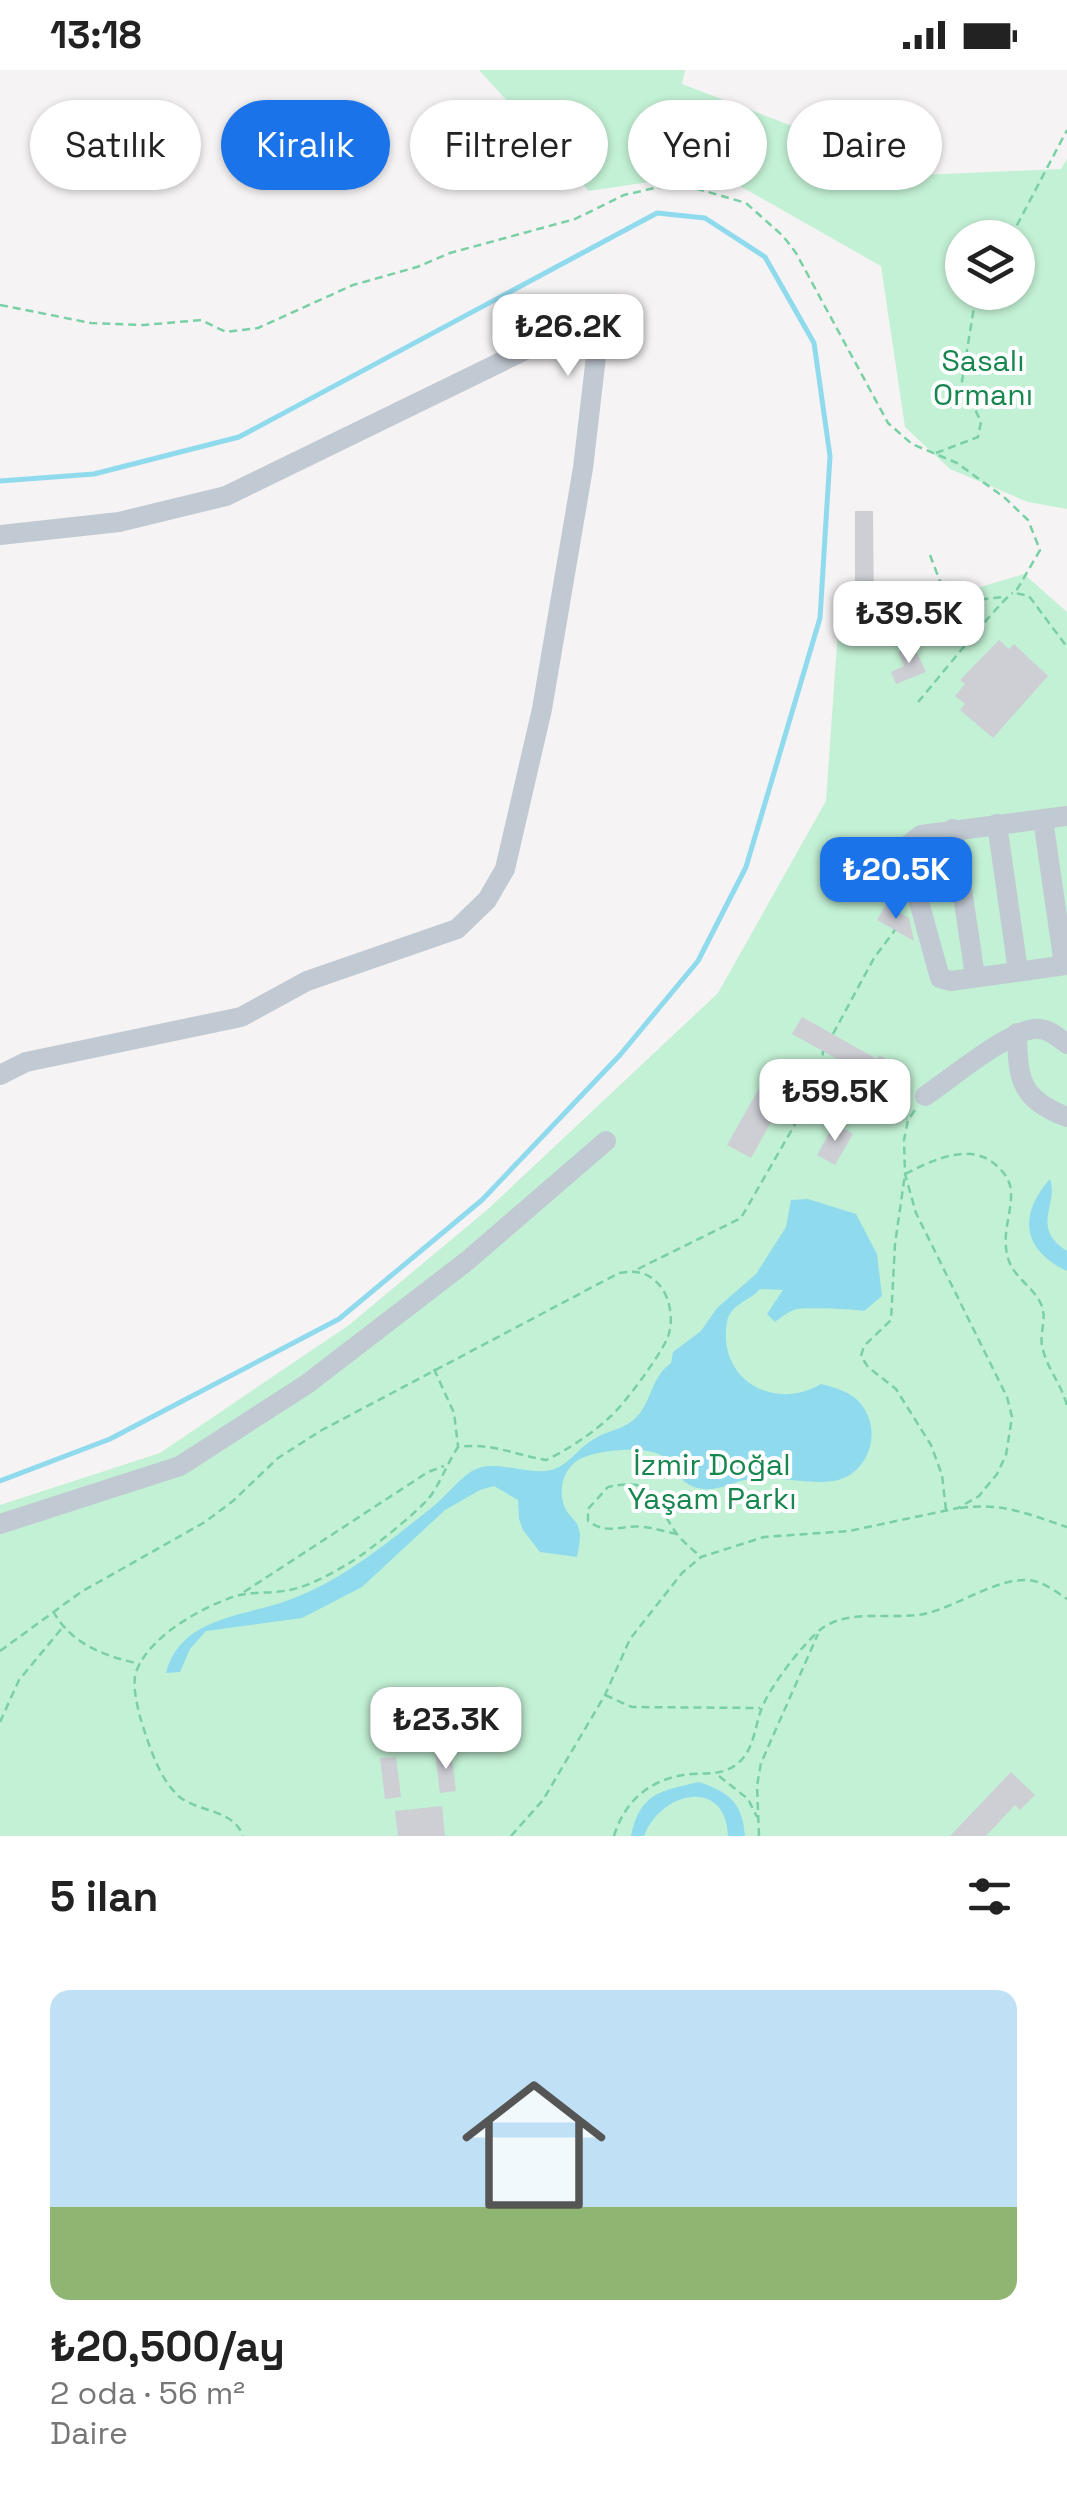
<!DOCTYPE html>
<html lang="tr">
<meta charset="utf-8">
<style>
:root{--surface:#fff;--page:#f6f6f6;--text:#222;--muted:#767676;--line:#e0e0e0;--accent:#1a73e8}
body{margin:0;font-family:"Space Grotesk",sans-serif;background:var(--page);color:var(--text);height:100vh;display:flex;flex-direction:column;font-size:38px;white-space:nowrap}
*{box-sizing:border-box;margin:0}
p{font-size:32px;color:var(--muted)}
.icon{flex:none;width:55px;height:55px;fill:none;stroke:currentColor;stroke-width:2;stroke-linecap:round;stroke-linejoin:round}
.map{position:relative;height:1766px;overflow:hidden}
.sheet{display:flex;flex-direction:column;background:var(--surface);flex:1}
.sheet>*{flex:none}
.hud{position:absolute;left:30px;top:30px;width:1008px;height:90px;display:flex;gap:20px}
.controls{position:absolute;left:945px;top:150px;display:grid;gap:20px}
.controls a{display:grid;place-items:center;width:90px;height:90px;border-radius:50%;background:var(--surface);box-shadow:0 2px 8px #0004;font-size:50px}
.price{position:absolute;translate:-50% -85px;padding:0 22px;border-radius:20px;background:#fff;color:#222;font-size:32px;line-height:65px;filter:drop-shadow(0 2px 5px #0008)}
.price::after{content:'';position:absolute;left:50%;top:60px;width:30px;height:22px;margin-left:-15px;background:inherit;clip-path:polygon(0 0,100% 0,50% 100%)}
.price.active{background:var(--accent);color:#fff}
ul{padding:0;list-style:none}
li{display:grid;align-content:center;gap:20px;height:530px;padding:0 50px}
li+li{border-top:2px solid var(--line)}
li span{display:grid;place-items:center;height:310px;border-radius:20px;color:#555}
li>.icon{margin-inline-start:auto}
span .icon{width:180px;height:180px;fill:#fffc;stroke-width:1}
li b{font-size:42px}
h2{display:flex;justify-content:space-between;align-items:center;height:120px;padding:0 50px;font-size:42px}
.tag{padding:0 35px;border-radius:45px;background:var(--surface);box-shadow:0 2px 8px #0004;font-size:35px;line-height:90px}
.tag.active{background:var(--accent);color:#fff}
.status{display:flex;justify-content:space-between;align-items:center;height:70px;padding:0 50px;background:var(--surface);direction:ltr}
.status svg{height:28px;fill:currentColor}
.map>svg:first-child{display:block}
</style>
<div class="status"><b>13:18</b><svg viewBox="0 0 49 12"><path d="M0 12V9h3v3zM5 12V6h3v6zM10 12V3h3v9zM15 12V0h3v12zM26 1h20v11H26zM47 4h2v5h-2z"/></svg></div>
<div class="map">
<svg width="1067" height="1766" viewBox="0 0 1067 1766">
<rect width="100%" height="100%" fill="#f5f3f3"/>
<g fill="#c3f1d5" fill-rule="evenodd">
<path d="M479 0H685L682 14 920 105 1061 99 1067 89V439L1028 432 950 399 905 357 881 196 715 102 589 121ZM962 168H1018V222H962Z"/>
<path d="M1024 504 1067 542V1766H0V1435L160 1383 349 1255 487 1140 718 923 826 731 838 560Z"/>
</g>
<g fill="#90daee">
<path d="M1050 1109C1059 1135 1030 1157 1067 1181V1201C1022 1180 1018 1145 1050 1109Z"/>
<path d="M808 1129 856 1144 877 1184 882 1226 864 1241C855 1239 807 1237 797 1239 789 1241 781 1247 775 1252L767 1244 783 1220 760 1219C750 1231 730 1234 727 1252 717 1309 773 1342 821 1314 836 1318 850 1321 861 1334 883 1361 869 1405 834 1411 806 1415 777 1405 750 1409 732 1411 718 1423 698 1418 680 1414 677 1400 665 1388 650 1374 595 1380 578 1390 562 1401 558 1421 565 1438 568 1445 576 1450 578 1456 582 1466 579 1477 577 1487L540 1482 523 1460 519 1449 518 1430 494 1416 480 1420 445 1440 362 1517 302 1548 206 1561 190 1579 180 1602 166 1603C180 1547 243 1547 289 1530 344 1510 391 1470 436 1434 447 1424 457 1412 469 1403 494 1384 533 1411 559 1397 571 1391 581 1376 594 1369 610 1359 627 1360 640 1343 653 1325 652 1307 671 1293L673 1282 701 1261 717 1238 756 1204 786 1157 791 1130Z"/>
<path d="M699 1712C730 1723 742 1732 745 1766H728C726 1707 661 1721 644 1766H631C640 1723 660 1721 699 1712Z"/>
</g>
<g fill="none" stroke-linecap="round" stroke-linejoin="round">
<path stroke="#90daee" stroke-width="5" d="M0 411 94 404 239 367 657 143 705 148 765 187 814 273 830 386 820 548 746 797 698 891 620 985 482 1130 339 1249 110 1369 0 1411"/>
</g>
<g fill="#cdcfd5">
<path d="M855 441H873L874 545 859 543 862 514H855Z"/>
<path d="M999 570 1009 579 1014 574 1048 606 993 668 960 640 965 634 955 626 965 614 960 610Z"/>
<path d="M914 576 926 602 896 614 891 602 904 596 898 582Z"/>
<path d="M886 835 909 848 914 871 877 850Z"/>
<path d="M802 947 877 989 879 985 899 996 885 1020 866 1010 868 1006 792 964Z"/>
<path d="M762 1013 785 1027 751 1088 727 1075Z"/>
<path d="M835 1053 853 1064 835 1095 817 1085Z"/>
<path d="M451 1680 456 1721 440 1723 435 1682Z"/>
<path d="M396 1687 401 1727 385 1729 380 1688Z"/>
<path d="M1011 1702 1035 1725 1020 1740 1015 1735 986 1766H950Z"/>
<path d="M442 1736 445 1766H398L395 1741Z"/>
</g>
<g fill="none" stroke-linecap="round" stroke-linejoin="round">
<g stroke="#7ad0a6" stroke-width="2.5" stroke-dasharray="8 5" stroke-linecap="butt">
<path d="M1014 168 1016 157 1067 60"/>
<path d="M0 235 91 253 144 255 201 250 226 262 258 258 353 215 417 197 450 183 575 149 624 125 677 113 746 133 783 166 796 183 888 353 912 374 957 393 1005 428 1028 450 1040 480 1015 523 1029 526 1067 577"/>
<path d="M936 383 978 367 981 352 962 311 974 237 986 222"/>
<path d="M930 485 941 514 959 532 1003 527"/>
<path d="M918 632C933 615 1003 527 1013 523"/>
<path d="M833 964 874 888 895 860"/>
<path d="M824 1010 907 1049"/>
<path d="M638 1199 741 1148 821 1009 823 981"/>
<path d="M434 1299 454 1343 458 1376"/>
<path d="M960 1438C1001 1432 1028 1444 1067 1457"/>
<path d="M946 1440 942 1405 931 1375 896 1319 868 1297 861 1286 864 1276 891 1250 895 1174 905 1104C933 1090 971 1071 997 1096 1004 1102 1011 1112 1011 1122 1012 1145 1000 1166 1009 1191 1015 1208 1034 1218 1041 1234 1048 1249 1038 1265 1043 1280 1048 1300 1062 1315 1067 1336"/>
<path d="M677 1464C666 1462 655 1458 644 1457 622 1454 608 1466 588 1451V1439L608 1417C659 1406 653 1432 677 1464 683 1472 692 1479 700 1486"/>
<path d="M244 1522 428 1402 444 1396"/>
<path d="M53 1541C71 1574 104 1586 140 1594"/>
<path d="M0 1581 81 1522 205 1452 233 1431 278 1388 322 1360 619 1203C637 1200 649 1202 661 1217 671 1230 674 1254 667 1269 659 1287 626 1332 611 1346 593 1363 569 1379 546 1390 515 1385 490 1372 458 1377 448 1392 442 1409 432 1424 421 1440 369 1481 351 1492 332 1503 311 1516 289 1520 272 1524 253 1521 236 1526 202 1537 149 1566 136 1602 132 1615 137 1634 140 1647 148 1672 159 1711 181 1728 200 1742 234 1740 243 1766"/>
<path d="M605 1625 632 1637 760 1638"/>
<path d="M0 1652 19 1610 62 1558"/>
<path d="M719 1706 748 1729 757 1747"/>
<path d="M511 1766 543 1730 605 1625 630 1569 682 1503 701 1487 764 1467 849 1461 958 1438 979 1426 997 1404 1006 1385 1012 1347 1007 1327 916 1143 905 1104 904 1070 908 1050 915 1040"/>
<path d="M614 1766C625 1729 653 1707 692 1704 709 1703 721 1705 736 1695 754 1681 754 1660 761 1640 769 1618 801 1576 820 1560 846 1538 892 1550 924 1544 956 1537 995 1509 1026 1510 1041 1510 1055 1521 1067 1529"/>
<path d="M759 1766 757 1716 761 1693 818 1564"/>
</g>
<g stroke="#c1cad2" stroke-width="20">
<path d="M0 465 119 452 226 426 589 249 599 261 583 398 542 639 505 799 487 830 457 859 307 911 241 947 26 992 0 1005"/>
<path d="M1067 746 921 765 908 775V792L940 908 951 911 1067 895"/>
<path d="M1043 749 1064 895"/>
<path d="M997 754 1018 901"/>
<path d="M953 759 975 906"/>
<path d="M1017 963C1018 1010 1020 1029 1067 1047"/>
<path d="M925 1026C948 1011 1014 955 1040 959 1050 960 1059 968 1067 974"/>
<path d="M0 1454 180 1396 307 1314 467 1191 606 1071"/>
</g>
</g>
<g text-anchor="middle" stroke-width="8" stroke-linejoin="round" paint-order="stroke">
<g font-size="30" fill="#17864f" stroke="#fff">
<text x="983" y="301">Sasalı<tspan x="983" dy="34">Ormanı</tspan></text>
<text x="712" y="1405">İzmir Doğal<tspan x="712" dy="34">Yaşam Parkı</tspan></text>
</g>
</g>
</svg>
<div class="controls">
<a><svg class="icon" aria-label="layers" viewBox="0 0 24 24"><path d="M12 4l9 5-9 5-9-5zM3 14l9 5 9-5"/></svg></a>
</div>
<b class="price" style="left:568px;top:309px">₺26.2K</b>
<b class="price" style="left:909px;top:596px">₺39.5K</b>
<b class="price active" style="left:896px;top:852px">₺20.5K</b>
<b class="price" style="left:835px;top:1074px">₺59.5K</b>
<b class="price" style="left:446px;top:1702px">₺23.3K</b>
<div class="hud">
<a class="tag">Satılık</a>
<a class="tag active">Kiralık</a>
<a class="tag">Filtreler</a>
<a class="tag">Yeni</a>
<a class="tag">Daire</a>
</div>
</div>
<section class="sheet">
<h2>5 ilan<svg class="icon" aria-label="filters" viewBox="0 0 24 24"><path d="M4 7h16M4 17h16"/><circle cx="9" cy="7" r="2"/><circle cx="15" cy="17" r="2"/></svg></h2>
<ul>
<li><span style="background:linear-gradient(#bfe0f5 70%,#8fb573 0)"><svg class="icon" aria-label="home" viewBox="0 0 24 24"><path d="M3 11l9-7 9 7M6 9v11h12V9"/></svg></span><div><b>₺20,500/ay</b><p>2 oda · 56 m²</p><p>Daire</p></div></li>
</ul>
</section>
